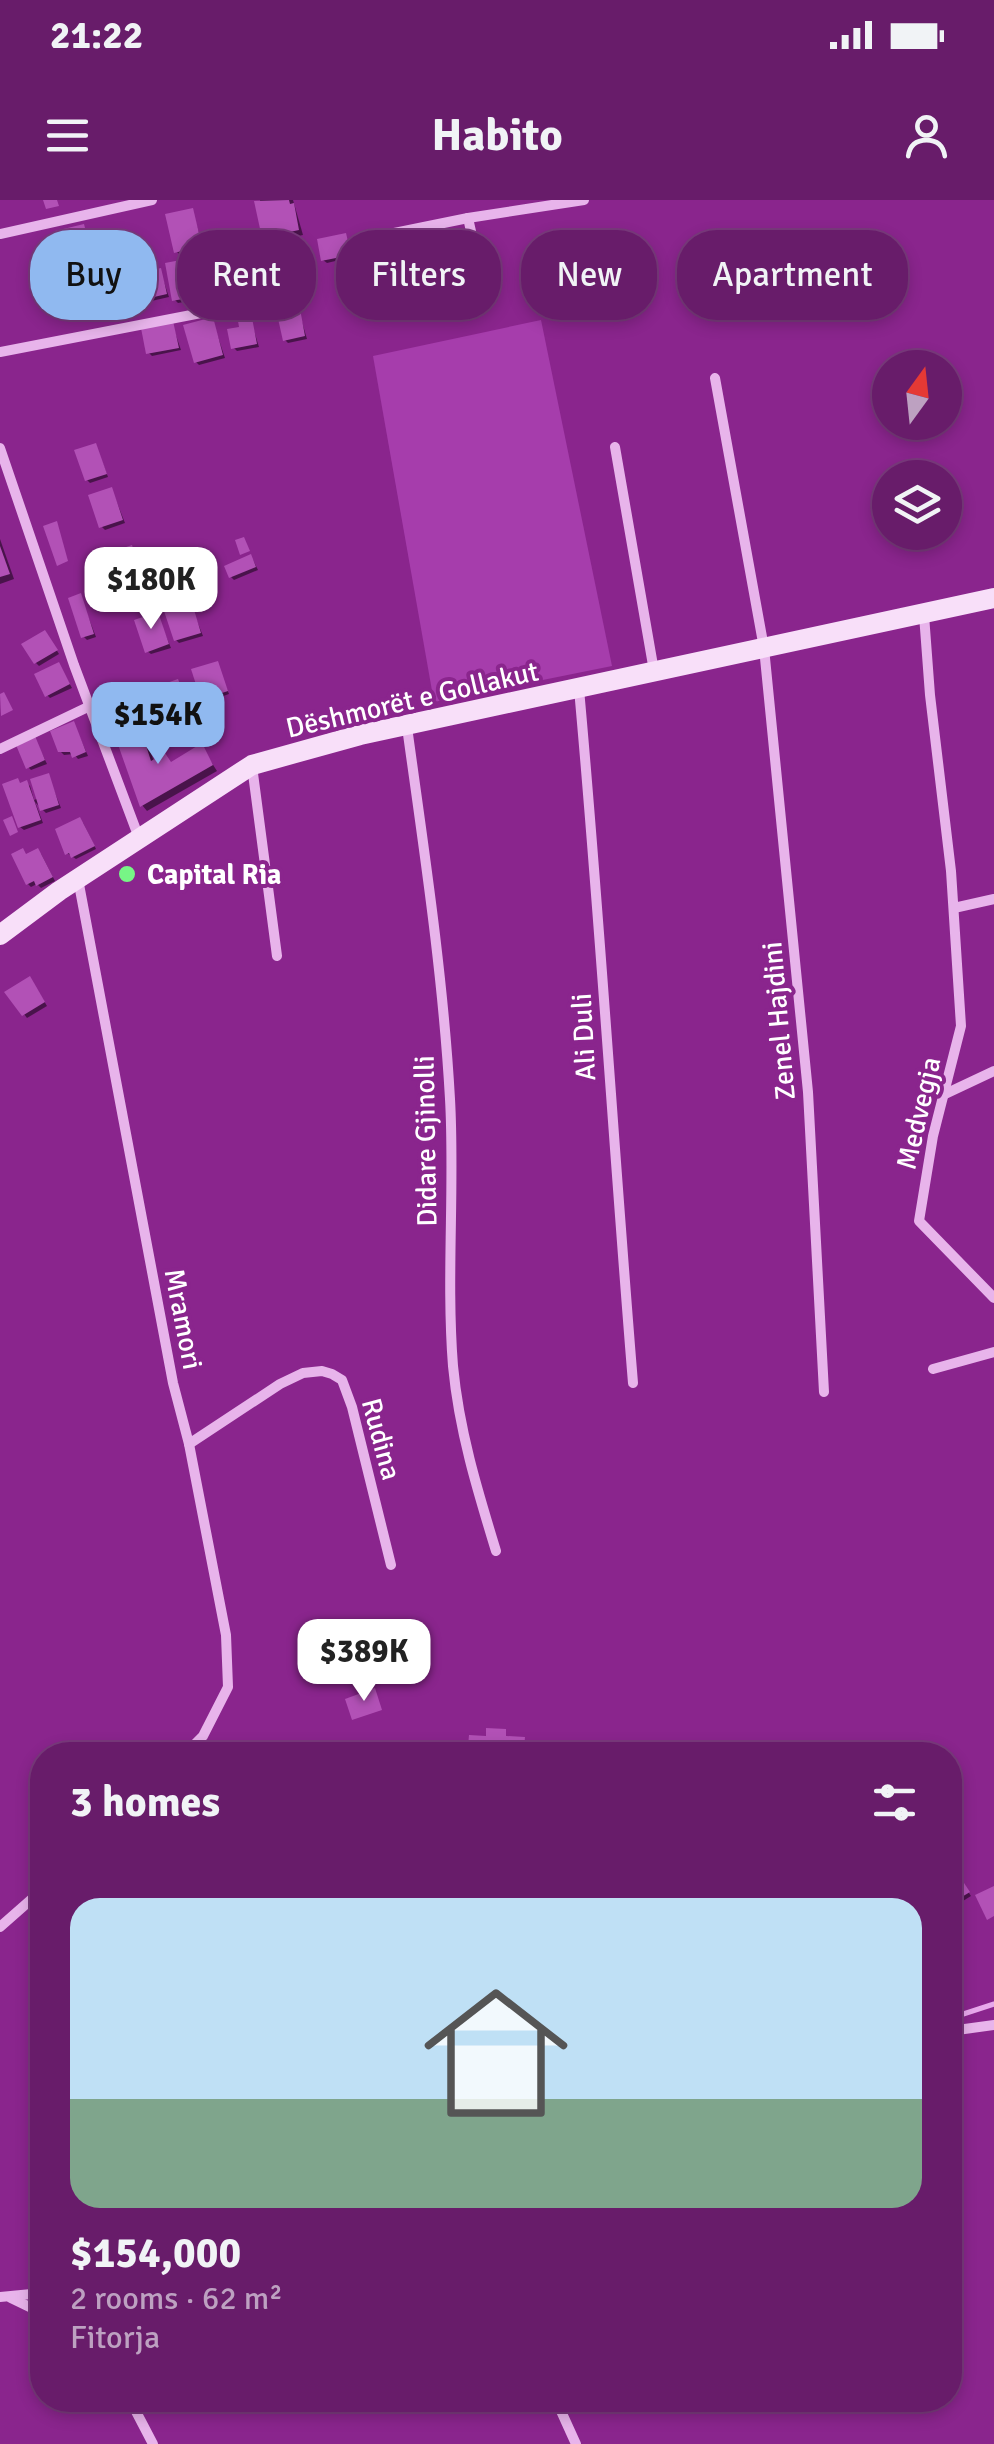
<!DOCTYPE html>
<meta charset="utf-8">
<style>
:root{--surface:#681c6a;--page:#6d2570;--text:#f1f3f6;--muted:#bda1c1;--line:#7b3a7e;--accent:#90b9f0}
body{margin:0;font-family:Signika,sans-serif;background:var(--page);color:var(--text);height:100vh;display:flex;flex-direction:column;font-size:38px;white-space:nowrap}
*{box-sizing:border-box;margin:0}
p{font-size:32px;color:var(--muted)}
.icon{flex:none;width:55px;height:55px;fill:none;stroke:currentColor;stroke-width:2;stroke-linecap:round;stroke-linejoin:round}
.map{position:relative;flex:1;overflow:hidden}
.panel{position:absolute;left:30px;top:1542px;width:932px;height:670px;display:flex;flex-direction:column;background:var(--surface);border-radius:40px;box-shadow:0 5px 15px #0003,0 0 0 2px var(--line)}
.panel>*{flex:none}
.hud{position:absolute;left:30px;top:30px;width:935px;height:90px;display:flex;gap:20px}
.needle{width:65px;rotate:15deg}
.buttons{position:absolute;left:872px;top:150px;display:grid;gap:20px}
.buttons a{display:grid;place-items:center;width:90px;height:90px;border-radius:50%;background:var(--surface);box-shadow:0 5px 15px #0003,0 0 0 2px var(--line);font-size:50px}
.price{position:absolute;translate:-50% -85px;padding:0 22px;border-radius:20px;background:#fff;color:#222;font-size:32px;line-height:65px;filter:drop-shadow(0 2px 5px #0008)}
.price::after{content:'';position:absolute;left:50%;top:60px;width:30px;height:22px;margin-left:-15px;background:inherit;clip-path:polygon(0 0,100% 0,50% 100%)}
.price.on{background:var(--accent);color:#111}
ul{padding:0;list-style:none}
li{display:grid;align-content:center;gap:20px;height:530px;padding:0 40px}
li+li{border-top:2px solid var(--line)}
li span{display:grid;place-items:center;height:310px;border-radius:30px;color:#555}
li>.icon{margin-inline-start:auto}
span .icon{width:180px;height:180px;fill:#fffc;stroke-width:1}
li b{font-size:42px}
h2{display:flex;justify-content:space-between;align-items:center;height:120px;padding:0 40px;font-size:42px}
.tag{padding:0 35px;border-radius:40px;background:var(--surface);box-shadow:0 5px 15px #0003,0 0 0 2px var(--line);font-size:35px;line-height:90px}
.tag.on{background:var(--accent);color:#111}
.status{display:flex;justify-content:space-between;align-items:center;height:70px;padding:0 50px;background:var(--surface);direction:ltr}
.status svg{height:28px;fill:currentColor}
header{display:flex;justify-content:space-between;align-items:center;height:130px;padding:0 40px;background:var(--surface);font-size:45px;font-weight:700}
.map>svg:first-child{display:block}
</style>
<div class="status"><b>21:22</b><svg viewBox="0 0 49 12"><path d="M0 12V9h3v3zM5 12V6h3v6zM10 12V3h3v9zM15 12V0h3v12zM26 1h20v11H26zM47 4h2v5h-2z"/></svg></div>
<header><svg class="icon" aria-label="menu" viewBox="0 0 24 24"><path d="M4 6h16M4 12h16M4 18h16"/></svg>Habito<svg class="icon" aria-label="person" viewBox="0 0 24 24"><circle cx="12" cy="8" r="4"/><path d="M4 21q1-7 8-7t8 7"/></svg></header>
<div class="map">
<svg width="994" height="2244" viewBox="0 0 994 2244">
<rect width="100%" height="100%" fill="#8a258d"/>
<path fill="#a63dac" d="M541 120 612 466 434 502 373 156Z"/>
<g fill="#0007">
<path d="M260 0H293L303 35 270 42 264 37Z"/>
<path d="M192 10 204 49 180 55 176 51Z"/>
<path d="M83 27 99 83 75 89 68 59 63 54Z"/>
<path d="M345 36 352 57 327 63 323 60Z"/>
<path d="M229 51 233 54 243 93 234 91 233 83 216 86 213 83Z"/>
<path d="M190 61 200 99 178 103 175 100Z"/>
<path d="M160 71 169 97 134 105 130 102Z"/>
<path d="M299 112 307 139 288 143 285 140Z"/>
<path d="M212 119 225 158 199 165 196 162Z"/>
<path d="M251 121 259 147 237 151 234 148 242 129Z"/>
<path d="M172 124 181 150 152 156 149 153Z"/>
<path d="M96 246 108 277 90 283 87 280Z"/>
<path d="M112 290 125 323 105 330 102 327Z"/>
<path d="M0 339 14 379 0 384Z"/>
<path d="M131 348 146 385 121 394 118 390Z"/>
<path d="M253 360 258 370 234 380 231 377Z"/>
<path d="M80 396 96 437 87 440 84 437Z"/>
<path d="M191 406 203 436 179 443 176 440Z"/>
<path d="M157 415 171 448 151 454 147 451Z"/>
<path d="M48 436 59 454 39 466 36 463Z"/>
<path d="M217 464 229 494 206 502 203 498Z"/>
<path d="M59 465 72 488 50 498 47 495Z"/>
<path d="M178 482 195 526 179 532 176 528Z"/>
<path d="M74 524 88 556 78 559 74 554 64 555 60 551Z"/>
<path d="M139 530 145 536 154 562 172 564 201 546 217 571 147 611 142 605Z"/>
<path d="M35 539 47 564 31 570 28 567Z"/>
<path d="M48 576 61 608 46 613 35 602 43 623 24 630 20 627 22 585 26 583 30 586 34 600 39 598Z"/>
<path d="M83 623 96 649 76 659 67 653Z"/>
<path d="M41 654 55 681 41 688 37 684 31 687 28 684 27 656Z"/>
<path d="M33 783 47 806 27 818 24 814Z"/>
<path d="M961 1681 971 1696 950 1709V1683Z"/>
</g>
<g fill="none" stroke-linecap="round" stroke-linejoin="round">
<path stroke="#e8a8ec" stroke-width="5" d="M951 1818 994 1804"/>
</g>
<g fill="#b251b6">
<path d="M43 0H57L59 6 46 9Z"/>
<path d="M289 0 290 4 294 3 299 30 262 38 254 1Z"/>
<path d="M193 8 202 46 174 53 165 14Z"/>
<path d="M84 24 90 48 61 55 55 31Z"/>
<path d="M346 33 351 55 321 61 317 39Z"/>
<path d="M230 48 241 90 232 92 229 80 211 84 204 54Z"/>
<path d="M91 52 97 80 70 87 63 58Z"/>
<path d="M191 58 199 96 172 101 165 63Z"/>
<path d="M161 68 167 94 128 103 122 77Z"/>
<path d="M300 109 305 136 283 141 277 114Z"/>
<path d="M213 117 223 155 194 163 183 125Z"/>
<path d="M252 118 257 144 231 149 227 129 239 127 238 121Z"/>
<path d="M173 121 179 148 146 154 141 128Z"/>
<path d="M96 243 107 274 85 281 74 250Z"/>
<path d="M112 287 123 320 99 328 88 295Z"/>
<path d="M57 321 68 361 57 366 43 326Z"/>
<path d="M244 337 250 351 240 355 235 340Z"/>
<path d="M132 345 144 382 116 392 103 355Z"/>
<path d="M0 346 10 374 0 377Z"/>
<path d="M251 354 256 367 229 378 224 366Z"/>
<path d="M81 393 94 434 81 438 68 398Z"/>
<path d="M192 403 201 433 174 441 164 411Z"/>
<path d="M158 412 169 444 145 453 134 420Z"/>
<path d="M45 430 58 450 34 464 21 444Z"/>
<path d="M218 461 228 491 201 500 191 469Z"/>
<path d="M59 462 70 484 45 497 34 474Z"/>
<path d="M178 479 194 522 173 530 158 486Z"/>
<path d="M4 492 13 510 1 516 0 494Z"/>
<path d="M74 521 86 552 72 558 70 552H58L50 531Z"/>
<path d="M140 527 151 561 165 553 171 562 202 543 213 565 140 607 115 536Z"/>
<path d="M35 536 45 560 26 569 16 545Z"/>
<path d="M49 573 59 605 40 611 30 579Z"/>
<path d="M18 578 20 583 27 580 41 620 18 628 2 584Z"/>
<path d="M12 616 18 632 10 636 3 620Z"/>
<path d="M80 617 95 646 71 658 69 653 65 655 55 629Z"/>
<path d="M23 648 26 654 38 648 53 677 36 686 34 681 26 685 11 654Z"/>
<path d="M30 776 45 802 22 816 4 792Z"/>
<path d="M375 1488 382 1510 352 1520 345 1499Z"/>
<path d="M486 1528 506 1529V1536L525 1537 524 1547H537L536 1555H457L458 1546H468L469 1535 486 1536Z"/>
<path d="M958 1674 970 1692 950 1704V1680Z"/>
<path d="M994 1686V1716L987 1720 975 1695Z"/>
<path d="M32 1993H38L42 1997V2026L30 2027 28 1998H32Z"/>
</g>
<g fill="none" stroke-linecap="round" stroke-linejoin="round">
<g stroke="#e8b4eb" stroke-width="10">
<path d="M468 18 487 102"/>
<path d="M0 34 152 0"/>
<path d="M360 40 468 18 584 0"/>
<path d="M0 152 310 92"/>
<path d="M715 178 764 448 808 892 824 1192"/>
<path d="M615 247 654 471"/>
<path d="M0 248 74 465 139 638"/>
<path d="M924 415 930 495 951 671 961 826 933 936 919 1021 994 1098"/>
<path d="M579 489C600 720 614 952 633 1183"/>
<path d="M407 527C424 650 443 774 450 899 455 987 446 1077 453 1166 459 1230 477 1289 496 1351"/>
<path d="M0 549 90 506"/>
<path d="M252 566 277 756"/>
<path d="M78 679 173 1183 189 1244 226 1435 228 1487 203 1536 184 1555"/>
<path d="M954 708 994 699"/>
<path d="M943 895 994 871"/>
<path d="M933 1169 994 1152"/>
<path d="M189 1244 280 1184 303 1173 322 1171 332 1174 342 1180 352 1207 391 1365"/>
<path d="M0 1727 42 1690"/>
<path d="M950 1831 994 1825"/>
<path d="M0 2097 42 2093"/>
<path d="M11 2098 42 2113"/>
<path d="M130 2200 153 2244"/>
<path d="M556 2200 576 2244"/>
</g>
<path stroke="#f8dff9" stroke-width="20" d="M0 735 59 691 252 565 360 535 994 398"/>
</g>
<circle fill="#77f586" stroke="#8a258d" stroke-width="4" cx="127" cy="674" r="10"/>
<g text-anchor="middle" stroke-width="8" stroke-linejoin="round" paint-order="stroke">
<g font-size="28" fill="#fff" stroke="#8a258d">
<text transform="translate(412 499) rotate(-13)" y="10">Dëshmorët e Gollakut</text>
<text transform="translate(778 821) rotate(-95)" y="10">Zenel Hajdini</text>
<text transform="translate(583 837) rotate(-93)" y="10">Ali Duli</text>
<text transform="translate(918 913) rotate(-77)" y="10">Medvegja</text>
<text transform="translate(425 941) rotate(-91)" y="10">Didare Gjinolli</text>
<text transform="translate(184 1119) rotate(79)" y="10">Mramori</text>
<text transform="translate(382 1239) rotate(75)" y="10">Rudina</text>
</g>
<g font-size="28" font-weight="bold" fill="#fff" stroke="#8a258d" text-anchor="start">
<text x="147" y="684">Capital Ria</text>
</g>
</g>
</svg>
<div class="buttons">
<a><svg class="needle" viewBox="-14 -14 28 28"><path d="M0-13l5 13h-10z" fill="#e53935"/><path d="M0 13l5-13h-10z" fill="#bda1c1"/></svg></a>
<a><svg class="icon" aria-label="layers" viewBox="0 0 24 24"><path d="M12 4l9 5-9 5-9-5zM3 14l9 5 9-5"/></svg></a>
</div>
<b class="price" style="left:151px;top:432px">$180K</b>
<b class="price on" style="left:158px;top:567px">$154K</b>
<b class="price" style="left:364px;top:1504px">$389K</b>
<div class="hud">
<a class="tag on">Buy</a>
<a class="tag">Rent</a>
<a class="tag">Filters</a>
<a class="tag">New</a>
<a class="tag">Apartment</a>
</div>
<section class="panel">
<h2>3 homes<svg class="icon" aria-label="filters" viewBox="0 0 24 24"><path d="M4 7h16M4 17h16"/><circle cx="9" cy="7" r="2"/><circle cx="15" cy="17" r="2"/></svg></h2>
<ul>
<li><span style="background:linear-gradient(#bfe0f5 65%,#7fa58c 0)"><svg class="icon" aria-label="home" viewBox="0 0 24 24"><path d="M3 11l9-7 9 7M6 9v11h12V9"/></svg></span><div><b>$154,000</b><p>2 rooms · 62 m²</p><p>Fitorja</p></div></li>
</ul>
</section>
</div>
